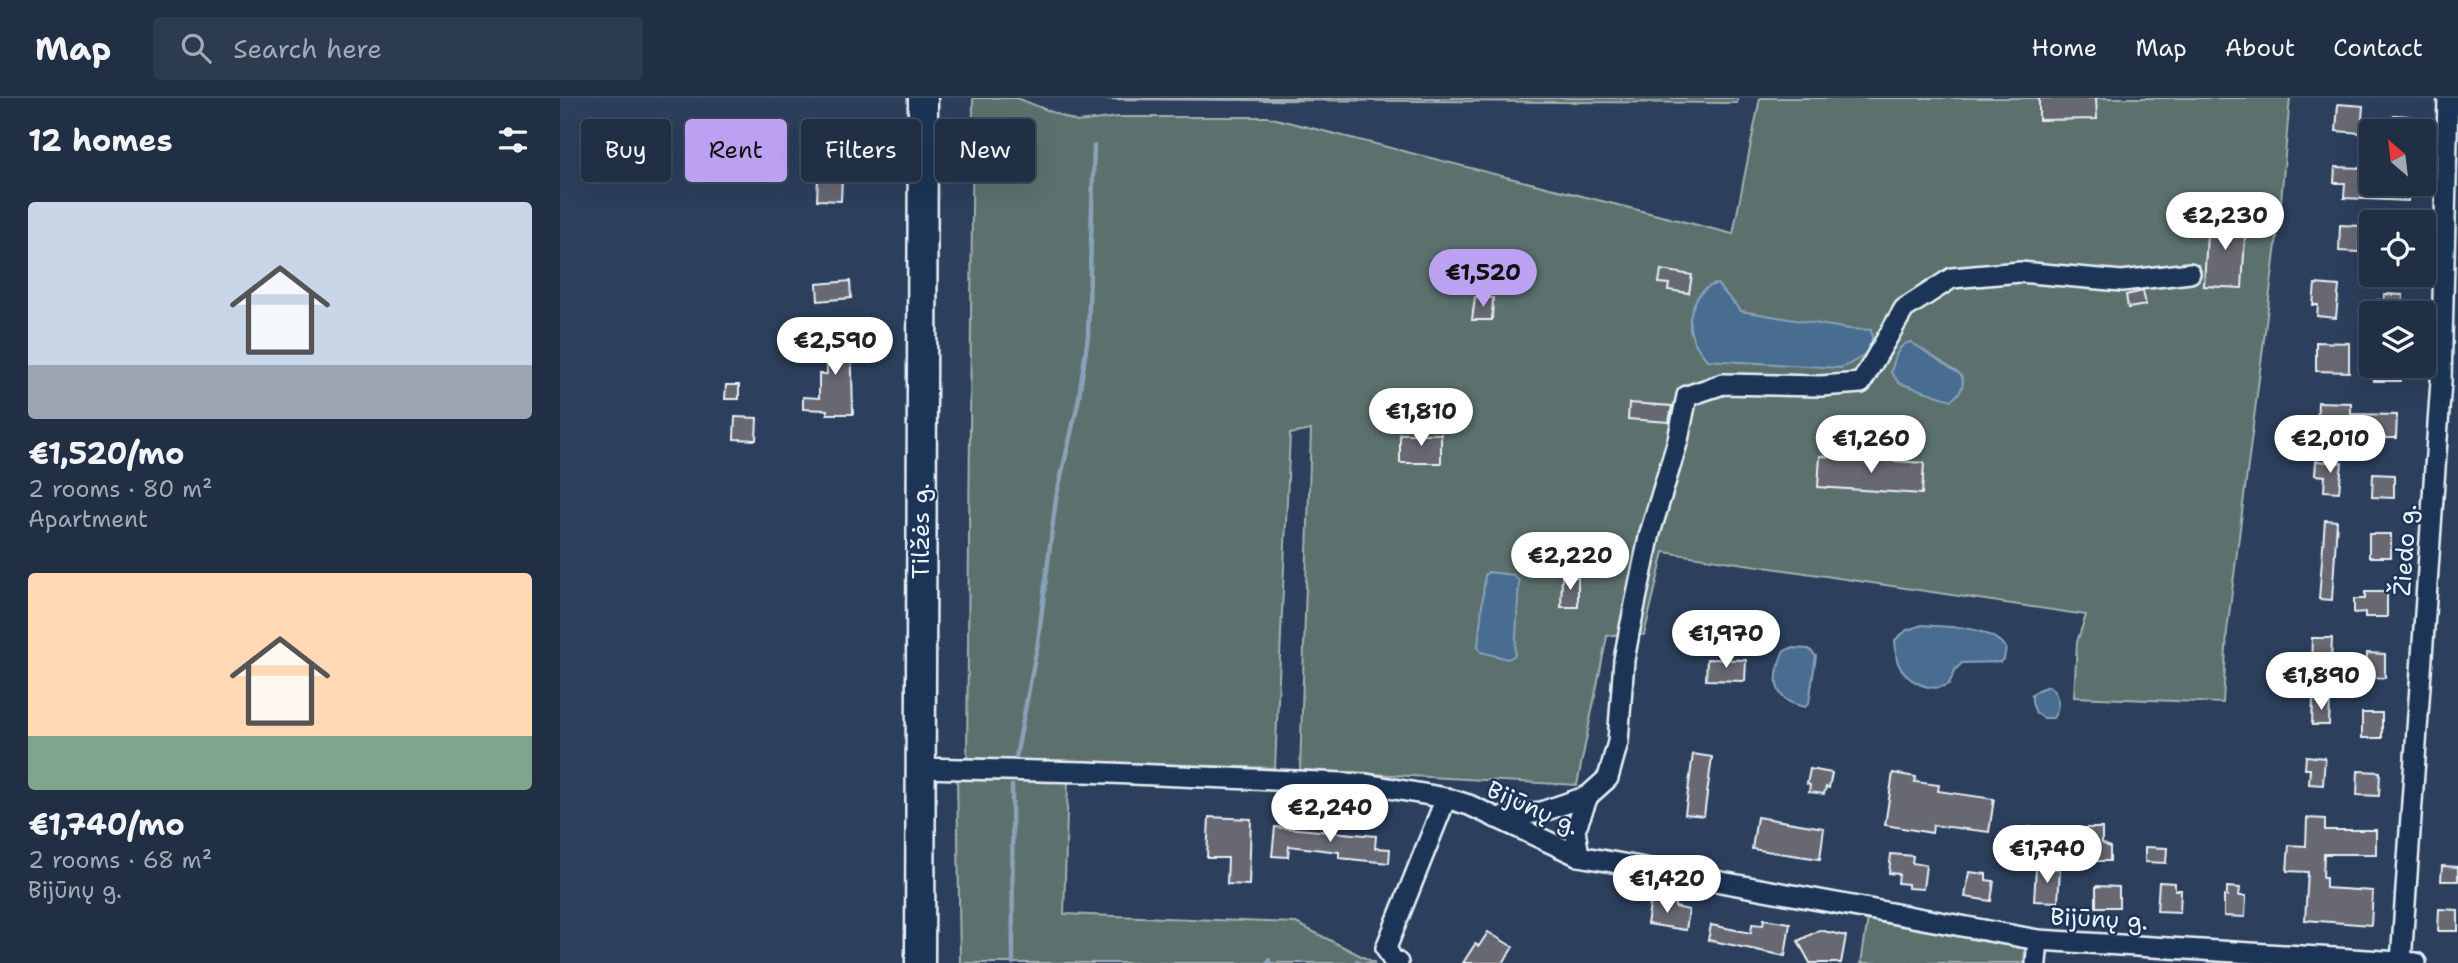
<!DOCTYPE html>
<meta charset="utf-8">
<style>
:root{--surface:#212f45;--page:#2d3b50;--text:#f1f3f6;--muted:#a2a9b3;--line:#3e4a5e;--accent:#bca0f2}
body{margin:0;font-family:"Shantell Sans",sans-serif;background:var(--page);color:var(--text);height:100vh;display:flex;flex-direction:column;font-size:26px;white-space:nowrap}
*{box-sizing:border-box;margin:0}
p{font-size:23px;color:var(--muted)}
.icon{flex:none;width:38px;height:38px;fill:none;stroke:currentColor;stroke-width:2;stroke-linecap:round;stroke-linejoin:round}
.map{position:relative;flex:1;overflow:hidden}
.drawer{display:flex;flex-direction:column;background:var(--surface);width:560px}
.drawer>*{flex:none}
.banner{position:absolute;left:21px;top:21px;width:665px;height:63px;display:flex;gap:14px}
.needle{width:46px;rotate:332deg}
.controls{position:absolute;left:1799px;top:21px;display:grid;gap:14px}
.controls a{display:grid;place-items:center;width:77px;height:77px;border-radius:7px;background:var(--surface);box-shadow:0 7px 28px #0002,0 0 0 2px var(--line);font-size:35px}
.price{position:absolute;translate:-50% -60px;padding:0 16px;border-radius:24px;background:#fff;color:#222;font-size:23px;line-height:46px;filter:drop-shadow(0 2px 4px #0008)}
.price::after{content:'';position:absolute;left:50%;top:42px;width:21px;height:16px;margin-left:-10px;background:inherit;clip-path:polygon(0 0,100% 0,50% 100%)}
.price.selected{background:var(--accent);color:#111}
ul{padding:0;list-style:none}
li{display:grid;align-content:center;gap:14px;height:371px;padding:0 28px}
li span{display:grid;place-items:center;height:217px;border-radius:7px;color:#555}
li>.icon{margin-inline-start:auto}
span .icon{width:126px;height:126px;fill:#fffc;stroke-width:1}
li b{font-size:30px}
h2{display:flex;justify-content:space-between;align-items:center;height:84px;padding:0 28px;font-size:30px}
.chip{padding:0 24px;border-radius:7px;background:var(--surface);box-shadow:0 7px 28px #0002,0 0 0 2px var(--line);font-size:24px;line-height:63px}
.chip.selected{background:var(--accent);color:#111}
header{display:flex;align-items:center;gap:42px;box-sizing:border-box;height:98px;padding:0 35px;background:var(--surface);border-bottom:2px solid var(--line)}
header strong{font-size:33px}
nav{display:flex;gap:38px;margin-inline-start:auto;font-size:24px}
.search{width:490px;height:63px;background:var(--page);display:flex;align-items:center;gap:18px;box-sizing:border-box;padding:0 24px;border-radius:7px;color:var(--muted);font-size:26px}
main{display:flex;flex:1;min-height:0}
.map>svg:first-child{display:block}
</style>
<header>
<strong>Map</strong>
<div class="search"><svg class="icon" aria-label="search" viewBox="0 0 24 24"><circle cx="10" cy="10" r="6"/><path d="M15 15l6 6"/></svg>Search here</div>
<nav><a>Home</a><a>Map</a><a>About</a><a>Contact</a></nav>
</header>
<main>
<section class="drawer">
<h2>12 homes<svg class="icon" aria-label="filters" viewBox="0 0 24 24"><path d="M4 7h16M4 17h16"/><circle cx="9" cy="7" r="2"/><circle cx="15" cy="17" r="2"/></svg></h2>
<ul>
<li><span style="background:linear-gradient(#c9d6e8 75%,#9aa5b1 0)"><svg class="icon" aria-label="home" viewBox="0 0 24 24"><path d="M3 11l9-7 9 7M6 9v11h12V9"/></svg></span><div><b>€1,520/mo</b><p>2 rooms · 80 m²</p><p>Apartment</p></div></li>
<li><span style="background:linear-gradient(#ffd9b3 75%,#7fa58c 0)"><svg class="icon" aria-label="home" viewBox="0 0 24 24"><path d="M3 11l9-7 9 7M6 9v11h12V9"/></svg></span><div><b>€1,740/mo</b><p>2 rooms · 68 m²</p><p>Bijūnų g.</p></div></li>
</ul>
</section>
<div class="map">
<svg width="1898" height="865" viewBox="0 0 1898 865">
<rect width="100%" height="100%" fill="#2c3f5c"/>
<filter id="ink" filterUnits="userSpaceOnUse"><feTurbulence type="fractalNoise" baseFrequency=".0143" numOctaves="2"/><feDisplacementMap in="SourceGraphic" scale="14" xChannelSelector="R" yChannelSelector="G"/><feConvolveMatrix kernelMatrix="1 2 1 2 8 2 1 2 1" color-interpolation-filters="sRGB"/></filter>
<g filter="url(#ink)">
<g fill="#5c716d" stroke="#a2b1b2" stroke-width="2">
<path d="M413 0H457L517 24 558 19H708L1173 136 1200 0H1730L1720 115 1667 533 1663 605 1514 599 1517 544 1526 517 1104 454 1084 537 1069 535 1047 538 1017 687 740 672 751 332 730 336 715 670 407 660Z"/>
<path d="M1178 0 1177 5 528 1V0Z"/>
<path d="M397 677 508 682 504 816 736 825 815 865H400Z"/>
<path d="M1308 820 1465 850 1464 865H1301Z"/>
</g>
<g fill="#496d90" stroke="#89a2ba" stroke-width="2">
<path d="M1157 186 1181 213 1289 231 1311 232C1317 254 1297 263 1280 270L1147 262C1130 242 1124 226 1136 202 1141 193 1147 187 1157 186Z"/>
<path d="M1351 244 1401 277C1406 288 1400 296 1391 302L1339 285 1331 274C1335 261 1336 247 1351 244Z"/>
<path d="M928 474 953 477 959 483 955 557 948 561 921 554 918 549 925 477Z"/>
<path d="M1362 527C1390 530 1428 526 1446 550L1444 561 1440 564 1402 565 1395 572 1389 586C1371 596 1345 583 1338 565 1335 558 1336 549 1335 542L1347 532Z"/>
<path d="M1231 550 1249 551 1256 558 1249 605 1245 609C1211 603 1213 580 1223 554Z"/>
<path d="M1489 588C1499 596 1501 609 1493 620H1484L1476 615 1472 605V597L1480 591Z"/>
</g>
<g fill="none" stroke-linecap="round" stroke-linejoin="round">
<g stroke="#89a2ba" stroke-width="4.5">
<path d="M455 664 478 544 496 400 518 305 528 238 534 48"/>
<path d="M452 688 453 865"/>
<path d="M797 863 800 865"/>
<path d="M709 865V862"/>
</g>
</g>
<g fill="#686772" stroke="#e8f1f8" stroke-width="2">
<path d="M1479 0H1536L1537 21 1479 22Z"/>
<path d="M1778 6 1803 8 1801 35 1776 33Z"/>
<path d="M1834 17 1848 18 1847 33H1833Z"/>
<path d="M256 25H285V44L256 45Z"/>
<path d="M1775 69 1803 70 1802 86H1849L1848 103 1784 100 1785 85H1774Z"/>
<path d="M258 79 282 80 281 103 257 102Z"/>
<path d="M1648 119 1686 121 1682 190 1644 188Z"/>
<path d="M1780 127 1801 128 1799 154 1779 153Z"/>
<path d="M1101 172 1132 177 1129 195 1108 192 1109 186 1099 185Z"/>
<path d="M290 183 291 200 258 203 257 186Z"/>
<path d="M1755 186 1779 188 1776 220 1757 218 1758 207H1753Z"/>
<path d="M1583 193 1586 207 1568 210 1566 197Z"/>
<path d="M1824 196 1843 197 1842 215H1816L1817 202 1824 203Z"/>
<path d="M915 199 933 200 932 222H912Z"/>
<path d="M266 233H291L293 316H267V312L243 311V299L259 300V276H267Z"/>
<path d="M1756 244 1789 245V274L1756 273Z"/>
<path d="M1815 268H1840V283H1814Z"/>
<path d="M166 287H179V301H165Z"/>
<path d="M1758 304 1791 305V316L1837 317 1836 340H1812V332L1757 331Z"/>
<path d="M1069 305 1112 308 1109 324 1068 321Z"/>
<path d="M175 319 197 320 196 342 174 341Z"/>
<rect x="840" y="336" width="41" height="29"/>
<path d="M1260 358 1364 365 1362 396 1258 389Z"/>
<path d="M1756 363 1782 365 1779 394 1764 393 1765 378 1755 377Z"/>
<path d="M1813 376 1834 377V400L1812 399Z"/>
<path d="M1765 422 1777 423 1772 502 1759 501Z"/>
<rect x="1809" y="436" width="22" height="23"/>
<path d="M1002 479H1018V509H1001Z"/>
<path d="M1805 494H1827V519H1805V514L1794 515V501H1805Z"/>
<path d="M1752 540H1772L1771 564H1751Z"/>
<path d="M1807 555 1825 556V580L1806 579Z"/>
<path d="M1147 561 1186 562 1185 583 1146 582Z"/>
<path d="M1753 600 1770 601 1769 627H1752Z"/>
<rect x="1802" y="615" width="20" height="25"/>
<path d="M1133 656 1152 659 1144 718 1125 716Z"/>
<path d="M1746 658 1765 660 1763 687 1749 686 1750 671H1745Z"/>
<path d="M1250 671 1272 675 1269 690 1266 689 1264 696 1249 694 1250 687 1247 686Z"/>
<path d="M1798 673 1820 674 1819 698 1797 697Z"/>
<path d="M1333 675 1356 679 1355 684 1379 687 1378 693 1434 701 1429 734 1373 727 1372 735 1325 727Z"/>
<path d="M649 719 691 721 689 787 667 786 668 760H647Z"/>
<path d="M1197 719 1264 730 1260 761 1192 751Z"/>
<path d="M1747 720 1765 721V732H1816V756H1764L1763 780H1766V790L1813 793 1811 827 1745 822 1748 774 1727 773 1729 747 1746 748Z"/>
<path d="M715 729 816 738 815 750 830 751 829 765 779 760V754L729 748 728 759 712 758Z"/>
<path d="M1469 729 1485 730V739H1488L1486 760 1466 758 1467 751 1449 748 1452 731 1469 733Z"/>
<path d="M1525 730H1542V745L1550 749V763H1525Z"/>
<path d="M1585 749 1607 750 1606 765 1585 764Z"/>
<path d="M1331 756 1353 758 1352 765 1366 767 1363 791 1348 790V786L1338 785 1339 776 1329 775Z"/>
<path d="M1882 768 1898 769V783H1881Z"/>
<path d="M1476 770 1500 771 1498 804 1474 803Z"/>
<path d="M1409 774 1426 776V782L1434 783 1431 803 1405 799Z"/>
<path d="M1599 784 1615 785V792H1621L1620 814 1597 813Z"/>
<path d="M1536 788 1559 789V809H1536Z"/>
<path d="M1667 789 1680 790 1679 798H1686L1685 819 1664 818V798H1667Z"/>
<path d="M1091 801 1115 805V809L1129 812 1126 832 1087 826Z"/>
<path d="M1879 811 1898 812V833H1878Z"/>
<path d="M1204 821 1230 825 1225 858 1148 842 1151 827 1191 835 1192 826 1203 827Z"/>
<path d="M1259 832 1286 838 1281 865H1250L1238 843Z"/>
<path d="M928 834 953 849 943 865H903L915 846 919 848Z"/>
</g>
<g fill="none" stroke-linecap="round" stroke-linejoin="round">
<defs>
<g id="minor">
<path d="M359 670 525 674 806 686 886 700 909 707 1019 758 1478 842 1856 865"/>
<path d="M936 720 981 714 1028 698"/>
<path d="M1019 758 1015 732 1028 698 1048 680 1058 644 1064 562 1069 535 1090 435 1118 342 1127 298 1163 286 1261 288 1301 285 1344 211 1392 180 1460 174 1562 183 1630 175"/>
<path d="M1841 864 1881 283 1888 0"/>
<path d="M838 865 832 861 826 850 886 700"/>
<path d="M1476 865 1478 842"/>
</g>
<path id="highway" d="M360 865 363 0"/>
</defs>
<use href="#minor" stroke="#e8f1f8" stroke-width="24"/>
<use href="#highway" stroke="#e8f1f8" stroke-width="33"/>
<use href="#minor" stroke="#1d3557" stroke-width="19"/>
<use href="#highway" stroke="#1d3557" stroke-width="28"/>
</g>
</g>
<g text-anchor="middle" stroke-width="5" stroke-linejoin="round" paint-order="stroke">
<g font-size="24" fill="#e8f1f8" stroke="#1d3557">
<text transform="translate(361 433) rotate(-90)" y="8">Tilžės g.</text>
<text transform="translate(1845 452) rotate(-86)" y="8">Žiedo g.</text>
<text transform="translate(973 710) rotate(24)" y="8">Bijūnų g.</text>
<text transform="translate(1539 821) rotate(3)" y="8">Bijūnų g.</text>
</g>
</g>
</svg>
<div class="controls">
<a><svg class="needle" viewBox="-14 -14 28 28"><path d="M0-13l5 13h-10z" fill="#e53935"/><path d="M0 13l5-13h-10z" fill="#a2a9b3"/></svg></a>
<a><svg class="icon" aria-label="locate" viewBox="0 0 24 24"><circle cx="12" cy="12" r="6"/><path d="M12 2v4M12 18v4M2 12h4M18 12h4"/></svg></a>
<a><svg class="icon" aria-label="layers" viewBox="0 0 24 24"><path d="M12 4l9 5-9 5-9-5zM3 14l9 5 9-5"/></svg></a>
</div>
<b class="price" style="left:1665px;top:154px">€2,230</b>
<b class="price selected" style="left:923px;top:211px">€1,520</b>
<b class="price" style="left:275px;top:279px">€2,590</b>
<b class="price" style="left:861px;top:350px">€1,810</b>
<b class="price" style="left:1311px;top:377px">€1,260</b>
<b class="price" style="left:1770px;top:377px">€2,010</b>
<b class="price" style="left:1010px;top:494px">€2,220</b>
<b class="price" style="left:1166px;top:572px">€1,970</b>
<b class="price" style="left:1761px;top:614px">€1,890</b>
<b class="price" style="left:770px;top:746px">€2,240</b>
<b class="price" style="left:1487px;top:787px">€1,740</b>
<b class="price" style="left:1107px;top:817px">€1,420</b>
<div class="banner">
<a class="chip">Buy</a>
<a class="chip selected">Rent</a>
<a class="chip">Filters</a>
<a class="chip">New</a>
</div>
</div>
</main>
